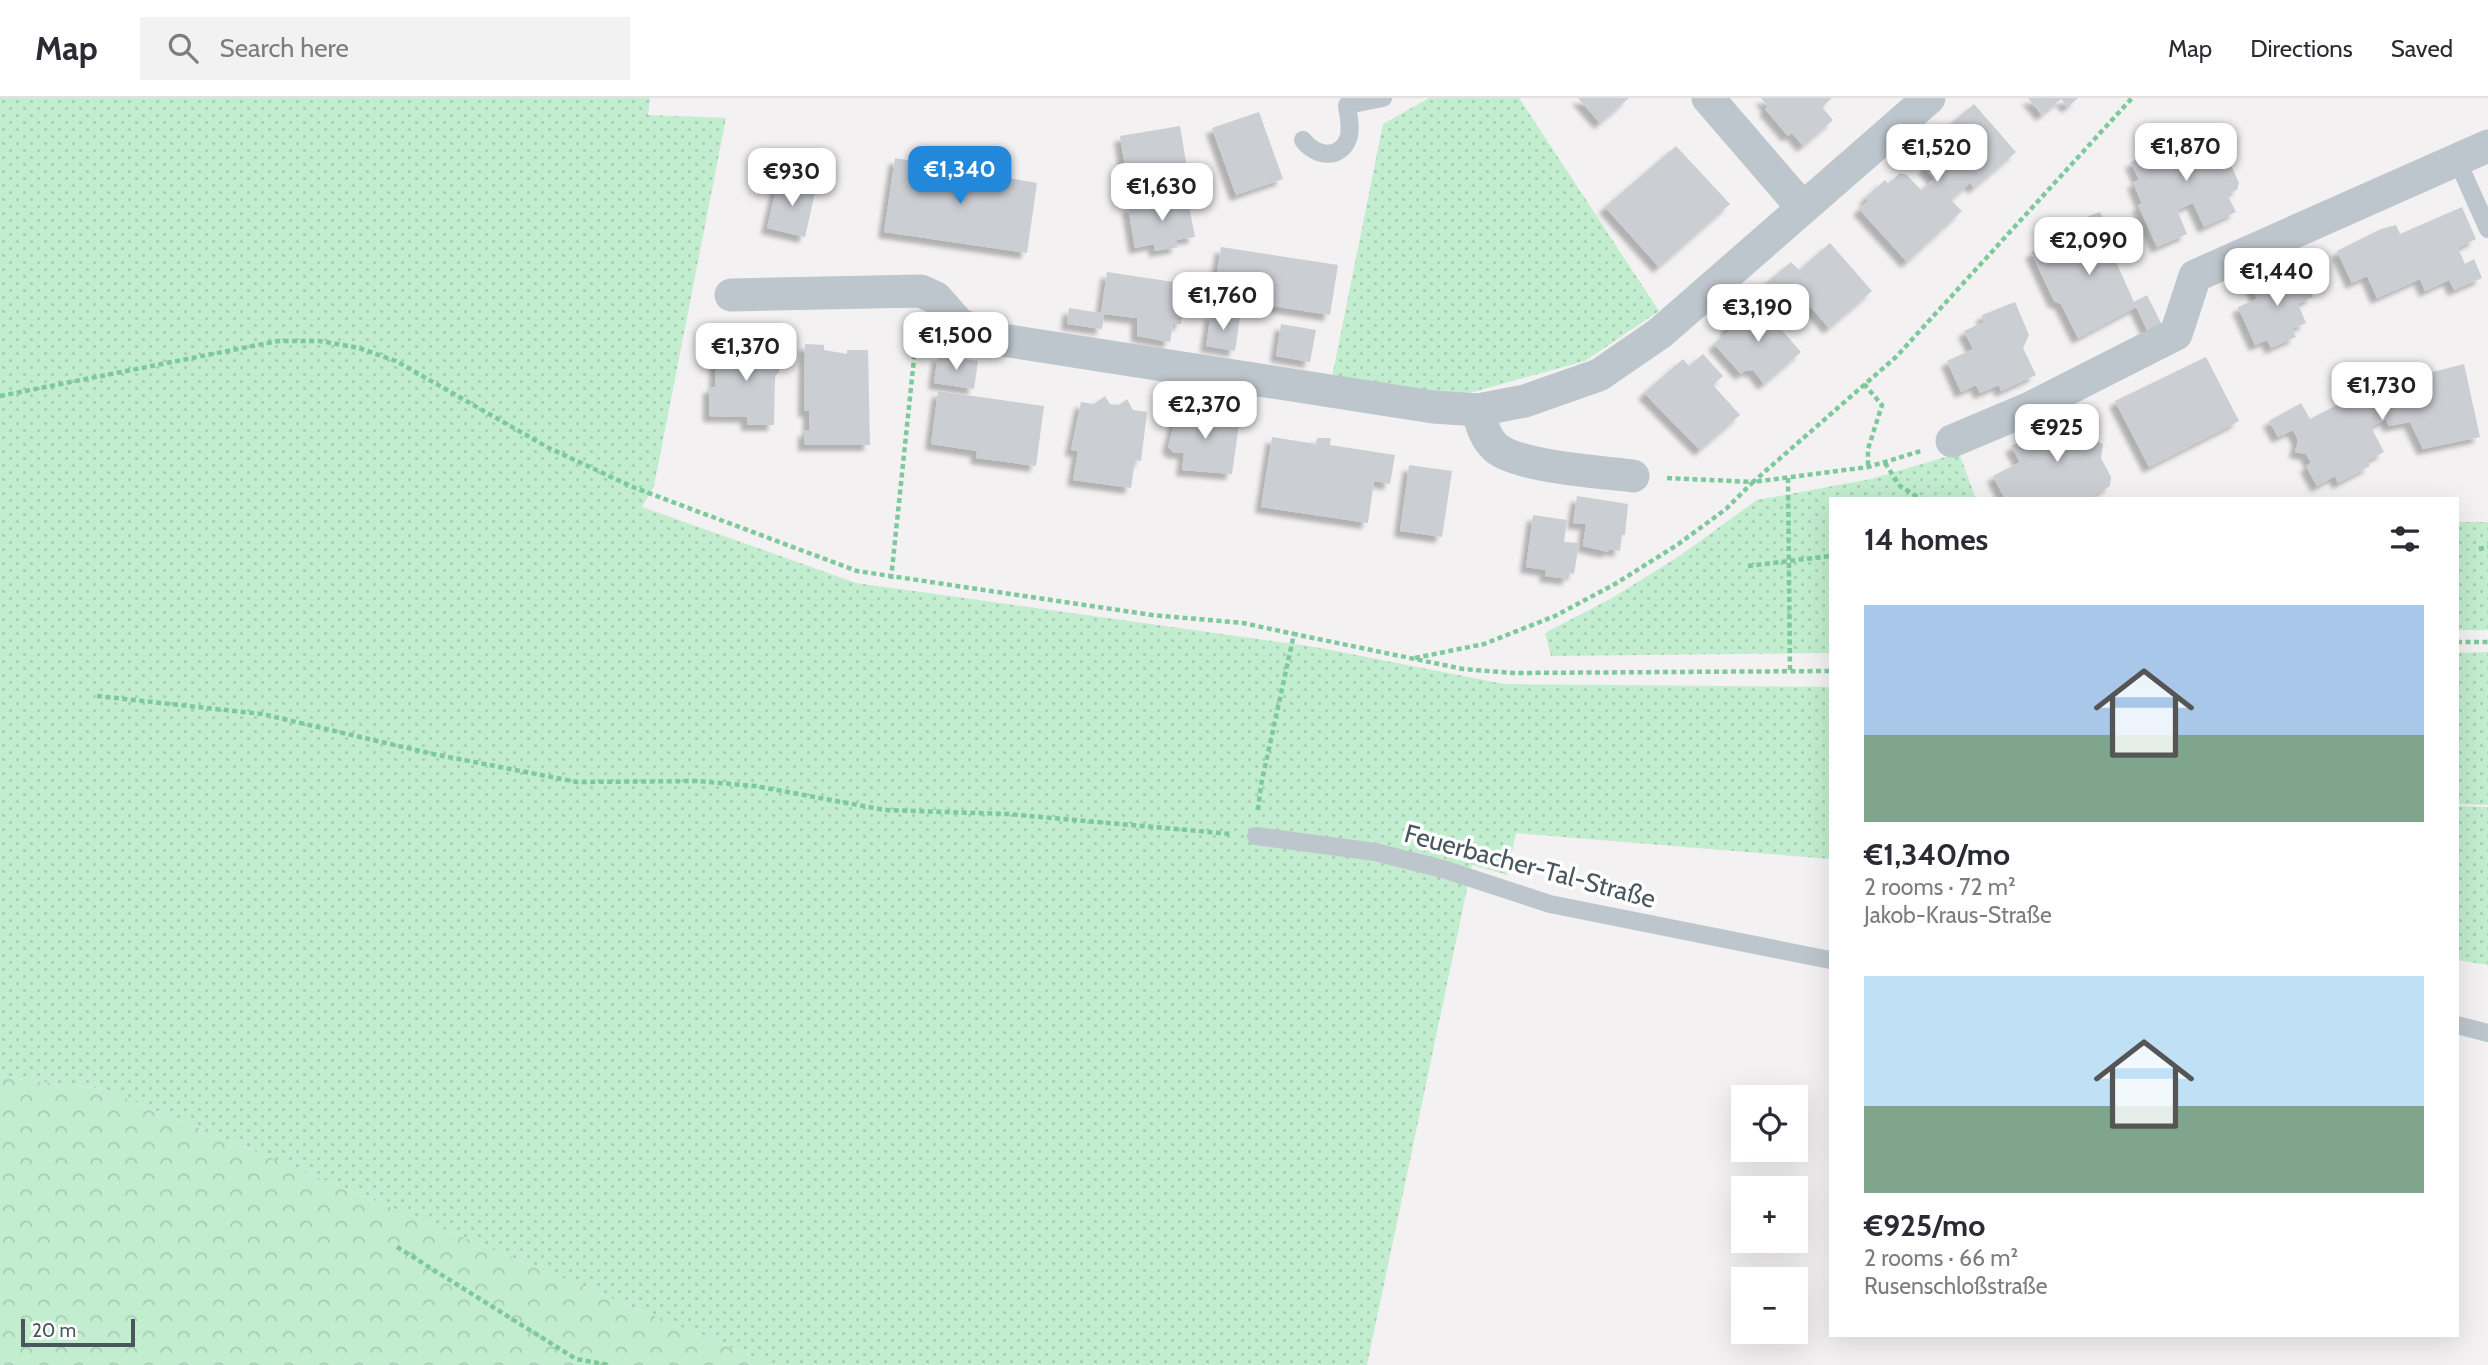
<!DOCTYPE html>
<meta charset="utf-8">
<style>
:root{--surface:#fff;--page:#f2f2f3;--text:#2b2b33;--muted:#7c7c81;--line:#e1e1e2;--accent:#2388da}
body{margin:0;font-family:Cabin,sans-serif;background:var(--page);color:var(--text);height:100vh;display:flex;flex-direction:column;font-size:26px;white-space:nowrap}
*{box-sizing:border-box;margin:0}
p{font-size:23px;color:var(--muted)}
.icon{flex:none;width:38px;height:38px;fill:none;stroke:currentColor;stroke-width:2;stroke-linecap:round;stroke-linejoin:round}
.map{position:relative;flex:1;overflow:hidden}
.side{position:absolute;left:1829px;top:399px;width:630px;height:840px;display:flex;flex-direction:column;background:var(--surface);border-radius:0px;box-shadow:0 7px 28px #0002}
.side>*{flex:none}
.tools{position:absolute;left:1731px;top:987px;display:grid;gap:14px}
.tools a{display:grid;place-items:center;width:77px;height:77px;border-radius:0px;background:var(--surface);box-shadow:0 7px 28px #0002;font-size:35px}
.scale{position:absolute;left:21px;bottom:18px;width:114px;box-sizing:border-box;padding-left:7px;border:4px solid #49565d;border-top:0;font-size:19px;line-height:24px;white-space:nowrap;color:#49565d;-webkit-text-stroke:5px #fff;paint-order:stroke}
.price{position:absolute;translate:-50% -60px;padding:0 16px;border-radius:14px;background:#fff;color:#222;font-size:23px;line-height:46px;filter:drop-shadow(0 2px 4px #0008)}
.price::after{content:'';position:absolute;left:50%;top:42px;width:21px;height:16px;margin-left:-10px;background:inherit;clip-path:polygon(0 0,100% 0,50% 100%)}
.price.active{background:var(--accent);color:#fff}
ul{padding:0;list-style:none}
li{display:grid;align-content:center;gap:14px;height:371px;padding:0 35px}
li span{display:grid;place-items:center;height:217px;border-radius:0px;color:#555}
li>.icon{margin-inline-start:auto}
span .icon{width:126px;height:126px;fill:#fffc;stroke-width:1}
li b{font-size:30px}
h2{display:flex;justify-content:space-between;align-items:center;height:84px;padding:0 35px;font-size:30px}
header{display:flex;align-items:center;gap:42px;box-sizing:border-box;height:98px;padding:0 35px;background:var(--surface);border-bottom:2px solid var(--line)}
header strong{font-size:33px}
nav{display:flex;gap:38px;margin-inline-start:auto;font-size:24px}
.search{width:490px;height:63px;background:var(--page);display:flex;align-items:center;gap:18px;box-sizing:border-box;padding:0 24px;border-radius:0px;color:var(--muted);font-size:26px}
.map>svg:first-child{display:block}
</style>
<header>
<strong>Map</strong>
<div class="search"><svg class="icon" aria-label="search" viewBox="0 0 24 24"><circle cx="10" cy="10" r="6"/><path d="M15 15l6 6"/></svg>Search here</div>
<nav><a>Map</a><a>Directions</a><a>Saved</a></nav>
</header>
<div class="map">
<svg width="2488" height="1267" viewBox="0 0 2488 1267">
<defs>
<pattern id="green-dots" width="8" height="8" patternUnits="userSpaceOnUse" patternTransform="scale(1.75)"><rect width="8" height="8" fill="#c2edce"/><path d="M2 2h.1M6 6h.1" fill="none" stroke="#a8cdb3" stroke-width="1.8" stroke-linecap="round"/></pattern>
<pattern id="forest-crowns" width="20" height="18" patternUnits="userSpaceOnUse" patternTransform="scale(1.75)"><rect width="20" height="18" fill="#c2edce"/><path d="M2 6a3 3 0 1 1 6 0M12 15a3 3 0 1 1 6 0" fill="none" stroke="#a8cdb3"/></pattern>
<filter id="shadow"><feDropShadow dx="-6" dy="6" stdDeviation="2" flood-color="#0004"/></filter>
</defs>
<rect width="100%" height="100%" fill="#f3f1f1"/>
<g fill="url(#green-dots)">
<path d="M0 0H650L648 17 726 20 654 388 642 409 856 485 1315 549 1504 586 1830 589V761L1516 735 1507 777 1472 767 1367 1267H773L104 991 0 979Z"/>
<path d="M1429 0H1519L1659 213 1585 263 1462 297 1332 279 1383 26Z"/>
<path d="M1959 355 1976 401H1830V555L1551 558 1545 535 1612 500 1678 459 1757 402 1871 381Z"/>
<rect x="2457" y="424" width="31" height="108"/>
<path d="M2488 554V707L2457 706V555Z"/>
<path d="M2457 708 2488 709V867L2457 862Z"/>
</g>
<path fill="url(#forest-crowns)" d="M0 979 104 991 773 1267H0Z"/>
<g fill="#cbced3" filter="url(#shadow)">
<path d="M1578 0H1629L1600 25Z"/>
<path d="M1761 0H1832L1822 9 1833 22 1803 48 1792 35 1788 38 1765 11 1768 8Z"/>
<path d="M2028 0H2078L2068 9 2061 1 2042 17Z"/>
<path d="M1974 6 2016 54 1974 90 1970 85 1951 102 1962 113 1907 164 1859 111 1868 103 1865 100 1885 82 1888 86 1900 75 1907 77 1921 92 1934 81 1924 70 1943 53 1933 41Z"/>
<path d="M1259 14 1283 81 1236 97 1212 30Z"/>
<path d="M1180 28 1187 70 1147 80 1146 76 1127 80 1120 38Z"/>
<path d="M2213 28 2225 33 2220 43 2230 46 2227 53 2234 55 2230 65 2239 85 2237 92 2227 96 2236 114 2204 129 2193 105 2177 112 2187 136 2157 149 2138 107 2142 106 2133 84 2139 82 2131 64 2187 39 2189 33 2196 35Z"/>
<path d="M1676 48 1730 106 1659 169 1605 109Z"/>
<path d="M895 60 1037 85 1027 155 884 134Z"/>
<path d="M778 82 816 90 805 139 767 130Z"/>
<path d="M1187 98 1195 139 1176 142 1178 149 1155 153 1154 146 1135 150 1128 109Z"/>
<path d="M2462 109 2476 141 2458 150 2465 166 2474 161 2482 180 2454 192 2449 182 2425 193 2420 181 2377 200 2367 178 2352 185 2337 153 2381 131 2396 127 2400 136Z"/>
<path d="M2100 114 2118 152 2112 155 2134 204 2147 197 2162 227 2148 234 2136 209 2078 240 2061 206 2054 203 2031 154 2052 144 2050 139 2066 132 2064 127Z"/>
<path d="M1830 145 1872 193 1829 230 1809 207 1794 219 1765 186 1791 164 1799 172Z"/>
<path d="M1221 149 1338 167 1330 217 1213 199Z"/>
<path d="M2299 168 2313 199 2298 206 2306 225 2292 231 2296 239 2271 250 2267 242 2255 247 2238 209 2257 201 2252 189Z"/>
<path d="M1107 174 1187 186 1181 226H1173L1170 244 1137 238V220L1104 216 1102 231 1067 226 1069 210 1101 215Z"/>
<path d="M1757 203 1783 227 1780 230 1801 254 1764 286 1754 273 1746 272 1741 276 1714 246 1729 233 1726 230Z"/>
<path d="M2015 204 2029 237 2023 250 2036 277 2001 293 1999 287 1980 295 1976 287 1961 294 1947 263 1973 251 1964 233 1984 224 1982 217Z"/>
<path d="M1211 215 1240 219 1235 253 1206 248Z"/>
<path d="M1281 226 1316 232 1310 264 1276 258Z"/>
<path d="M747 242H775V259L780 264 779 274 775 278 774 327H747V319L709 318V289H715L716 250 747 251Z"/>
<path d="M805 246 824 247V252L847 256V252H868L870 347H804V333L809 332V313H804Z"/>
<path d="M1703 256 1723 278 1713 287 1740 317 1700 352 1644 295 1683 261 1689 268Z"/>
<path d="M938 257 978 263 974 291 934 285Z"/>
<path d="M2206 259 2239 323 2149 369 2115 303Z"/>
<path d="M2464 266 2480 339 2423 351 2410 324 2389 328 2386 321 2371 329 2384 354 2367 363 2370 368 2338 385 2335 378 2317 388 2306 368 2311 365 2306 356 2295 354 2298 342 2293 332 2278 339 2269 323 2301 305 2310 321 2370 290Z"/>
<path d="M938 293 1044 308 1036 368 976 360 977 353 931 346Z"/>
<path d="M1105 298 1110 306 1119 307 1127 301 1133 312 1147 314 1141 363 1135 362 1131 390 1073 382 1078 353 1071 352 1081 304 1094 306Z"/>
<path d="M1178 311 1240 319 1232 376 1182 372 1184 355 1173 354 1168 349Z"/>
<path d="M2085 312 2098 337 2094 339 2095 343 2103 346 2101 360 2111 379 2110 388 2088 401H2005L1993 378 2020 364 2011 348Z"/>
<path d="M1272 339 1316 346 1317 340H1331L1330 347 1395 357 1390 386 1374 383 1368 425 1261 409Z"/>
<path d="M1409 367 1452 373 1442 439 1400 433Z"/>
<path d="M1577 398 1628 406 1625 437H1622L1620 453 1609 451 1608 454 1583 448 1586 426 1573 425Z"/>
<path d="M1533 417 1567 422 1564 444 1579 445 1574 476 1569 475 1568 481 1545 478 1546 472 1526 469Z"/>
</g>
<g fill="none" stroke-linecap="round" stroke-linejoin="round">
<g stroke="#7cca9b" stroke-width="4.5" stroke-dasharray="5 3.5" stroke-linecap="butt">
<path d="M1864 286 1882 307 1868 351V369"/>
<path d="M0 298 278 243H320L359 250 396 263 549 350 635 390 857 473 1152 517 1243 525 1294 536"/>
<path d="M1885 365 1900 388 1921 401"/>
<path d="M1667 380 1753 384 1896 259 2132 0"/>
<path d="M1788 380 1790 572"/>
<path d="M2479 451 2488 449"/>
<path d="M1748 468 1830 458"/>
<path d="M891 481 917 232"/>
<path d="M2457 544H2488"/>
<path d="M1415 560 1484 546 1555 518 1615 486 1677 447 1726 411 1753 384 1868 369 1921 353"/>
<path d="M97 598 262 616 433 656 577 684 698 683 755 688 885 712 1008 716 1231 736"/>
<path d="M1258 712 1261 687 1294 536 1463 571 1513 575 1830 573"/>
<path d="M397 1149 576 1261 609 1267"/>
</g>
<g stroke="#bdc6cc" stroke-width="18">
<path d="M1303 42C1315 58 1339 63 1348 41 1352 30 1348 17 1347 7L1383 0"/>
<path d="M2457 62 2488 131"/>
<path d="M1256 738 1375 754 1443 771 1550 806 1830 862"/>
<path d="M2457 927 2488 935"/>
</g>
<g stroke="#bdc6cc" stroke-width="33">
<path d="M1708 0 1802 109"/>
<path d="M731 197 921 193 936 200 959 226 996 241 1433 309 1478 312 1525 303 1599 277 1660 235 1929 0"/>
<path d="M1478 312C1481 326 1485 340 1496 350 1519 369 1602 374 1633 378"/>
<path d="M1952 343 2028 311 2176 236 2195 178 2488 48"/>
</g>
</g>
<g text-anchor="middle" stroke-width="7" stroke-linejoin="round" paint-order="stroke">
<g font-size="26" fill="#49565d" stroke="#fff">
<text transform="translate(1530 768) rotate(15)" y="9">Feuerbacher-Tal-Straße</text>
</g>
</g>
</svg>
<div class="tools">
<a><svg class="icon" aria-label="locate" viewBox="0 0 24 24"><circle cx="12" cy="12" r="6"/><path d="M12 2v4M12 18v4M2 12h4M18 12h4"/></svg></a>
<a>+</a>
<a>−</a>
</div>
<div class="scale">20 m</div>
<b class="price" style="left:2186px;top:85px">€1,870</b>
<b class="price" style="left:1937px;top:86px">€1,520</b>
<b class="price active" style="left:960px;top:108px">€1,340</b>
<b class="price" style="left:792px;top:110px">€930</b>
<b class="price" style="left:1162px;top:125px">€1,630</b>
<b class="price" style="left:2089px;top:179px">€2,090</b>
<b class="price" style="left:2277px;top:210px">€1,440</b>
<b class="price" style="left:1223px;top:234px">€1,760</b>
<b class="price" style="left:1758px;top:246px">€3,190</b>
<b class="price" style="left:956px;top:274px">€1,500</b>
<b class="price" style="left:746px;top:285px">€1,370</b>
<b class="price" style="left:2382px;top:324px">€1,730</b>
<b class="price" style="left:1205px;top:343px">€2,370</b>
<b class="price" style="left:2057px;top:366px">€925</b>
<section class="side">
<h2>14 homes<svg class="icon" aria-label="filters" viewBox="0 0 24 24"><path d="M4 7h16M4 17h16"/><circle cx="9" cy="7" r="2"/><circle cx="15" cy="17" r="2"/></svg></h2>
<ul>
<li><span style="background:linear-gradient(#a9c7e8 60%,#7fa58c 0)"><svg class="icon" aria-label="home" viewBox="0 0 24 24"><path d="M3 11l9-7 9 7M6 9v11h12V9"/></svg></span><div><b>€1,340/mo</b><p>2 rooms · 72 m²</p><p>Jakob-Kraus-Straße</p></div></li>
<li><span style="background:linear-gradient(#bfe0f5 60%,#7fa58c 0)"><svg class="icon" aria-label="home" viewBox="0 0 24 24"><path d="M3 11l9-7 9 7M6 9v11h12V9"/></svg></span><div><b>€925/mo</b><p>2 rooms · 66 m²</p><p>Rusenschloßstraße</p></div></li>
</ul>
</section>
</div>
